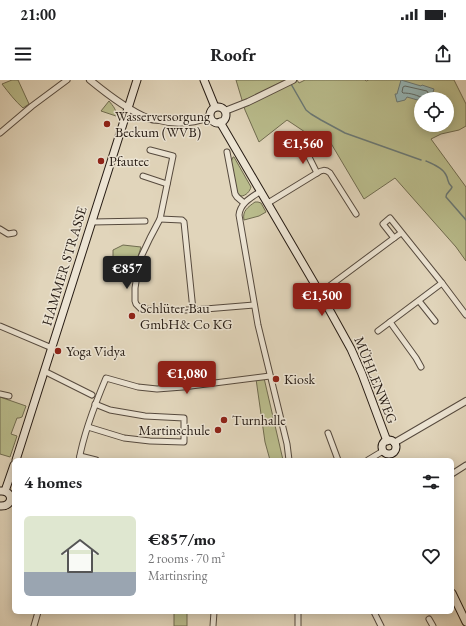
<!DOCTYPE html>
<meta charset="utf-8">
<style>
:root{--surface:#fff;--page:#f2f2f2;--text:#202124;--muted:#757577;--accent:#8f2418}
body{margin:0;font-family:"EB Garamond",serif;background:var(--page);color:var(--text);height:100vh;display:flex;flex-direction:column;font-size:15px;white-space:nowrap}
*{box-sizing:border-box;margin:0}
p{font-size:13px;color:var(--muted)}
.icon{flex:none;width:22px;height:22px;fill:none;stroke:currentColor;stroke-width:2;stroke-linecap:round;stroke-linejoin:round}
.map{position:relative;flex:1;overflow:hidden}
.side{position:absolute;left:12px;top:378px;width:442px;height:156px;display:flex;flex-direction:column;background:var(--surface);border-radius:6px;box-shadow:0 2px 10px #0003}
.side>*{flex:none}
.controls{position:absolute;left:414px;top:12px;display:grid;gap:8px}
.controls a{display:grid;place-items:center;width:40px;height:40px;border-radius:50%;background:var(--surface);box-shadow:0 2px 10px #0003;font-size:20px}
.price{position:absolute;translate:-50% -34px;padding:0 9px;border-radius:4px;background:var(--accent);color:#fff;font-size:13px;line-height:26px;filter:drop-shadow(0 1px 2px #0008)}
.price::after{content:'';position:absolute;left:50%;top:24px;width:12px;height:9px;margin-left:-6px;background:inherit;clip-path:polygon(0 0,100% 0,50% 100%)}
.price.on{background:#222;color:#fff}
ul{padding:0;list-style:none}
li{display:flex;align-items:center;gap:12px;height:100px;padding:0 12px}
li span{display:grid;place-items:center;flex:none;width:112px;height:80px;border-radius:6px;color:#555}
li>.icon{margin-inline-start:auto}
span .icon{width:48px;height:48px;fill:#fffc;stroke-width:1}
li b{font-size:17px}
h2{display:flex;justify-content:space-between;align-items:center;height:48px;padding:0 12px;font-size:17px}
.status{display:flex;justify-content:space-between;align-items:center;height:28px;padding:0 20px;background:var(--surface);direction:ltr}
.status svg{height:11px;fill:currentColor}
header{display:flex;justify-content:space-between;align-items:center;height:52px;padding:0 12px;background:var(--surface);font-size:18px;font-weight:700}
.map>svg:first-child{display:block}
</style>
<div class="status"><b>21:00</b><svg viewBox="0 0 49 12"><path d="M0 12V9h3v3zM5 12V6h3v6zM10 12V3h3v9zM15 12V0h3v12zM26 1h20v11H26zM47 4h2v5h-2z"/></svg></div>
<header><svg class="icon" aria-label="menu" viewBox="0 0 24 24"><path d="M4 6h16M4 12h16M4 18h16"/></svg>Roofr<svg class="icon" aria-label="share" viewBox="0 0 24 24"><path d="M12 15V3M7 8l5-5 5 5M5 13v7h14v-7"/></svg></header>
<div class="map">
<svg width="466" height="546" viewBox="0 0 466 546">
<rect width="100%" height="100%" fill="#e1d5bb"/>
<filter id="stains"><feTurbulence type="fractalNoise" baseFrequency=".005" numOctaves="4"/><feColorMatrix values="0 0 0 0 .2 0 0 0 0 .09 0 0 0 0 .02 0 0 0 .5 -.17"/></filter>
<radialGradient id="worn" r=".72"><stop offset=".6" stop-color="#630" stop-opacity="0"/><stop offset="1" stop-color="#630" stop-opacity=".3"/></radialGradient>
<g fill="#b9bc8c" stroke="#706c50" fill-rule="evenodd">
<path d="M12 0H18L29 24 23 28C15 21 9 13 2 4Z"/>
<path d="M236 0H297L299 3 305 0H365L366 1 369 0H454L466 24V46L459 50 441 54 431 59 466 107V181L456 167 395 98 364 119 329 60 323 64 287 40 259 62 245 30ZM421 19H447V45H421Z"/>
<path d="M109 21C113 26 117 30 116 36L101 31Z"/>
<path d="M233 77H234L251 107C250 111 246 116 241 116L238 114H237L231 82Z"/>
<path d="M255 122H258L261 123 266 132 259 136 244 140C242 131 248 127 255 122Z"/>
<path d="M123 165 141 167 134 190 113 187V170Z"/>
<path d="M264 298 283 380H270L265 362 256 299Z"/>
<path d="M0 317 26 326 22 337 19 338H17L11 354 17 356 10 377 0 374Z"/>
<rect x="174" y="532" width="13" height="14"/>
</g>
<path fill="#96b7b8" stroke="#6a7976" d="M401 0 421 6 422 5 434 9 431 19H421V21L407 17 405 20 397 22 395 14H397Z"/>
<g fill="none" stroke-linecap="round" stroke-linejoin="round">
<path stroke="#5e6a66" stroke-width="1" d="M424 19C418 15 410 13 403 13L402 12 403 7 405 6 427 11 428 13 426 19"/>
<g stroke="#6a7976" stroke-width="1.5">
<path d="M291 4 306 30 311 34 321 40 345 53 421 80"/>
<path d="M426 81C433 84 443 88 446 95 449 100 446 101 452 107 451 111 446 112 446 117L466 140"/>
</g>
<defs>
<g id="minor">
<path d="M0 53 32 26 67 0"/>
<path d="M150 70 173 76 160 139 150 158 141 177 139 183 135 208V221L136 224 141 229 170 230H193L254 225"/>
<path d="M307 71 308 75 317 93"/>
<path d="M227 72 235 114 237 117 244 123"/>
<path d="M143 96 167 104"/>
<path d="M261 111C252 117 240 123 239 135L258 245 287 364 289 380"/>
<path d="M268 123 317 93C322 90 325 89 330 93L356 134"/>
<path d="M160 139 182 140 184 142 193 230"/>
<path d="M92 142 145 141"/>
<path d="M0 149 8 154 14 153"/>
<path d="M401 153 394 158 383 144 390 138 442 203 466 235"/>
<path d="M320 213 394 158"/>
<path d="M419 221 435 241"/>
<path d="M390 242 416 278 421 287"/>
<path d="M0 246 52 268"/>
<path d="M378 251 442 203"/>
<path d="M44 291 92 315"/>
<path d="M0 314 9 316"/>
<path d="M88 347 124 358 150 361 184 362V338L145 336 110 330 95 324"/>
<path d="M328 353 338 380"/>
<path d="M80 376 96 380"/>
<path d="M79 380C84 352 95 324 106 298L138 307 157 309 183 307 270 296"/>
<path d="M368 380 383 371"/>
<path d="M452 394 466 385"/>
<path d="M298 532V546"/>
<path d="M374 532 381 546"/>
<path d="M429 539 433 546"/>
<path d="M34 546 38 532"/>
<path d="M213 546 214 532"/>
</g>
<g id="tertiary">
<path d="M90 0C107 14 126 29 147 38 150 39 155 40 159 40 177 45 193 43 210 37"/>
<path d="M225 31 248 22 293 0"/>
<path d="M394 363 466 321"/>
</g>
<g id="secondary">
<path d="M204 0 215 27"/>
<circle cx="218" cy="35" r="8"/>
<path d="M220 42 320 213 351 269 362 294 387 361"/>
<circle cx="389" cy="367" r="7"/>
<path d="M16 380 137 0"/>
<path d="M0 411C14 410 14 427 0 426"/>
<path d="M5 411 14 385"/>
<path d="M452 513 466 542"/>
</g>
</defs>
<use href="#minor" stroke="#564a3e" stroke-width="7"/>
<use href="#tertiary" stroke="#564a3e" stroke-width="8"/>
<use href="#secondary" stroke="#271c14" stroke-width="9"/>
<use href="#minor" stroke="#ece4d3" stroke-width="5"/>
<use href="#tertiary" stroke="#ece4d3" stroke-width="6"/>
<use href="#secondary" stroke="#ece4d3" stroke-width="7"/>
</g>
<g fill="#8f2418" stroke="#ece4d3" stroke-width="1.5">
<circle cx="107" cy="44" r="4"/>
<circle cx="101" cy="81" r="4"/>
<circle cx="132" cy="236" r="4"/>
<circle cx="58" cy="271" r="4"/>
<circle cx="276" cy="299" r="4"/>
<circle cx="224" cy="340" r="4"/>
<circle cx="218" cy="350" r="4"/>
</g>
<g text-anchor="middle" stroke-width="3" stroke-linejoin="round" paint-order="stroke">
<g font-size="14" fill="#271c14" stroke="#ece4d3" text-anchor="start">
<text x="115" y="41">Wasserversorgung<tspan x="115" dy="16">Beckum (WVB)</tspan></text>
<text x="109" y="86">Pfautec</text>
<text x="140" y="233">Schlüter-Bau<tspan x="140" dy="16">GmbH&amp; Co KG</tspan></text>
<text x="66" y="276">Yoga Vidya</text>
<text x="284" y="304">Kiosk</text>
<text x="232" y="345">Turnhalle</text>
<text x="210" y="355" text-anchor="end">Martinschule</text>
</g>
<g font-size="14" fill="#271c14" stroke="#ece4d3">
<text transform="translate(64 186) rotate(-73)" y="5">HAMMER STRASSE</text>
<text transform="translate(376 300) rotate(68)" y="5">MÜHLENWEG</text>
</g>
</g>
<rect width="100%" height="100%" filter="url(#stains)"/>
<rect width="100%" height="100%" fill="url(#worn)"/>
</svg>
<div class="controls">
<a><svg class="icon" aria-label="locate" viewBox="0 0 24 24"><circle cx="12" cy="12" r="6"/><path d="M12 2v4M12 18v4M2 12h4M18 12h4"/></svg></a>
</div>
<b class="price" style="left:303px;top:85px">€1,560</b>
<b class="price on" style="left:127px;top:210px">€857</b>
<b class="price" style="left:322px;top:237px">€1,500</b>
<b class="price" style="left:187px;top:315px">€1,080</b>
<section class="side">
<h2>4 homes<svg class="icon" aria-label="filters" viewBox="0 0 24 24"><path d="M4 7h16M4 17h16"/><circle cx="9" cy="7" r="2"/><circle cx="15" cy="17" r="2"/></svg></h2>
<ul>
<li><span style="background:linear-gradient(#dfe7d0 70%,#9aa5b1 0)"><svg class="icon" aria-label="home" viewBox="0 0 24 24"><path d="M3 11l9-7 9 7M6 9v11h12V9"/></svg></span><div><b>€857/mo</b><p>2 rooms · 70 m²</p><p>Martinsring</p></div><svg class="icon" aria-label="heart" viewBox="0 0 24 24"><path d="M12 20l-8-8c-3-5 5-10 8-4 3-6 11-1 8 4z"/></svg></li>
</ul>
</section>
</div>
